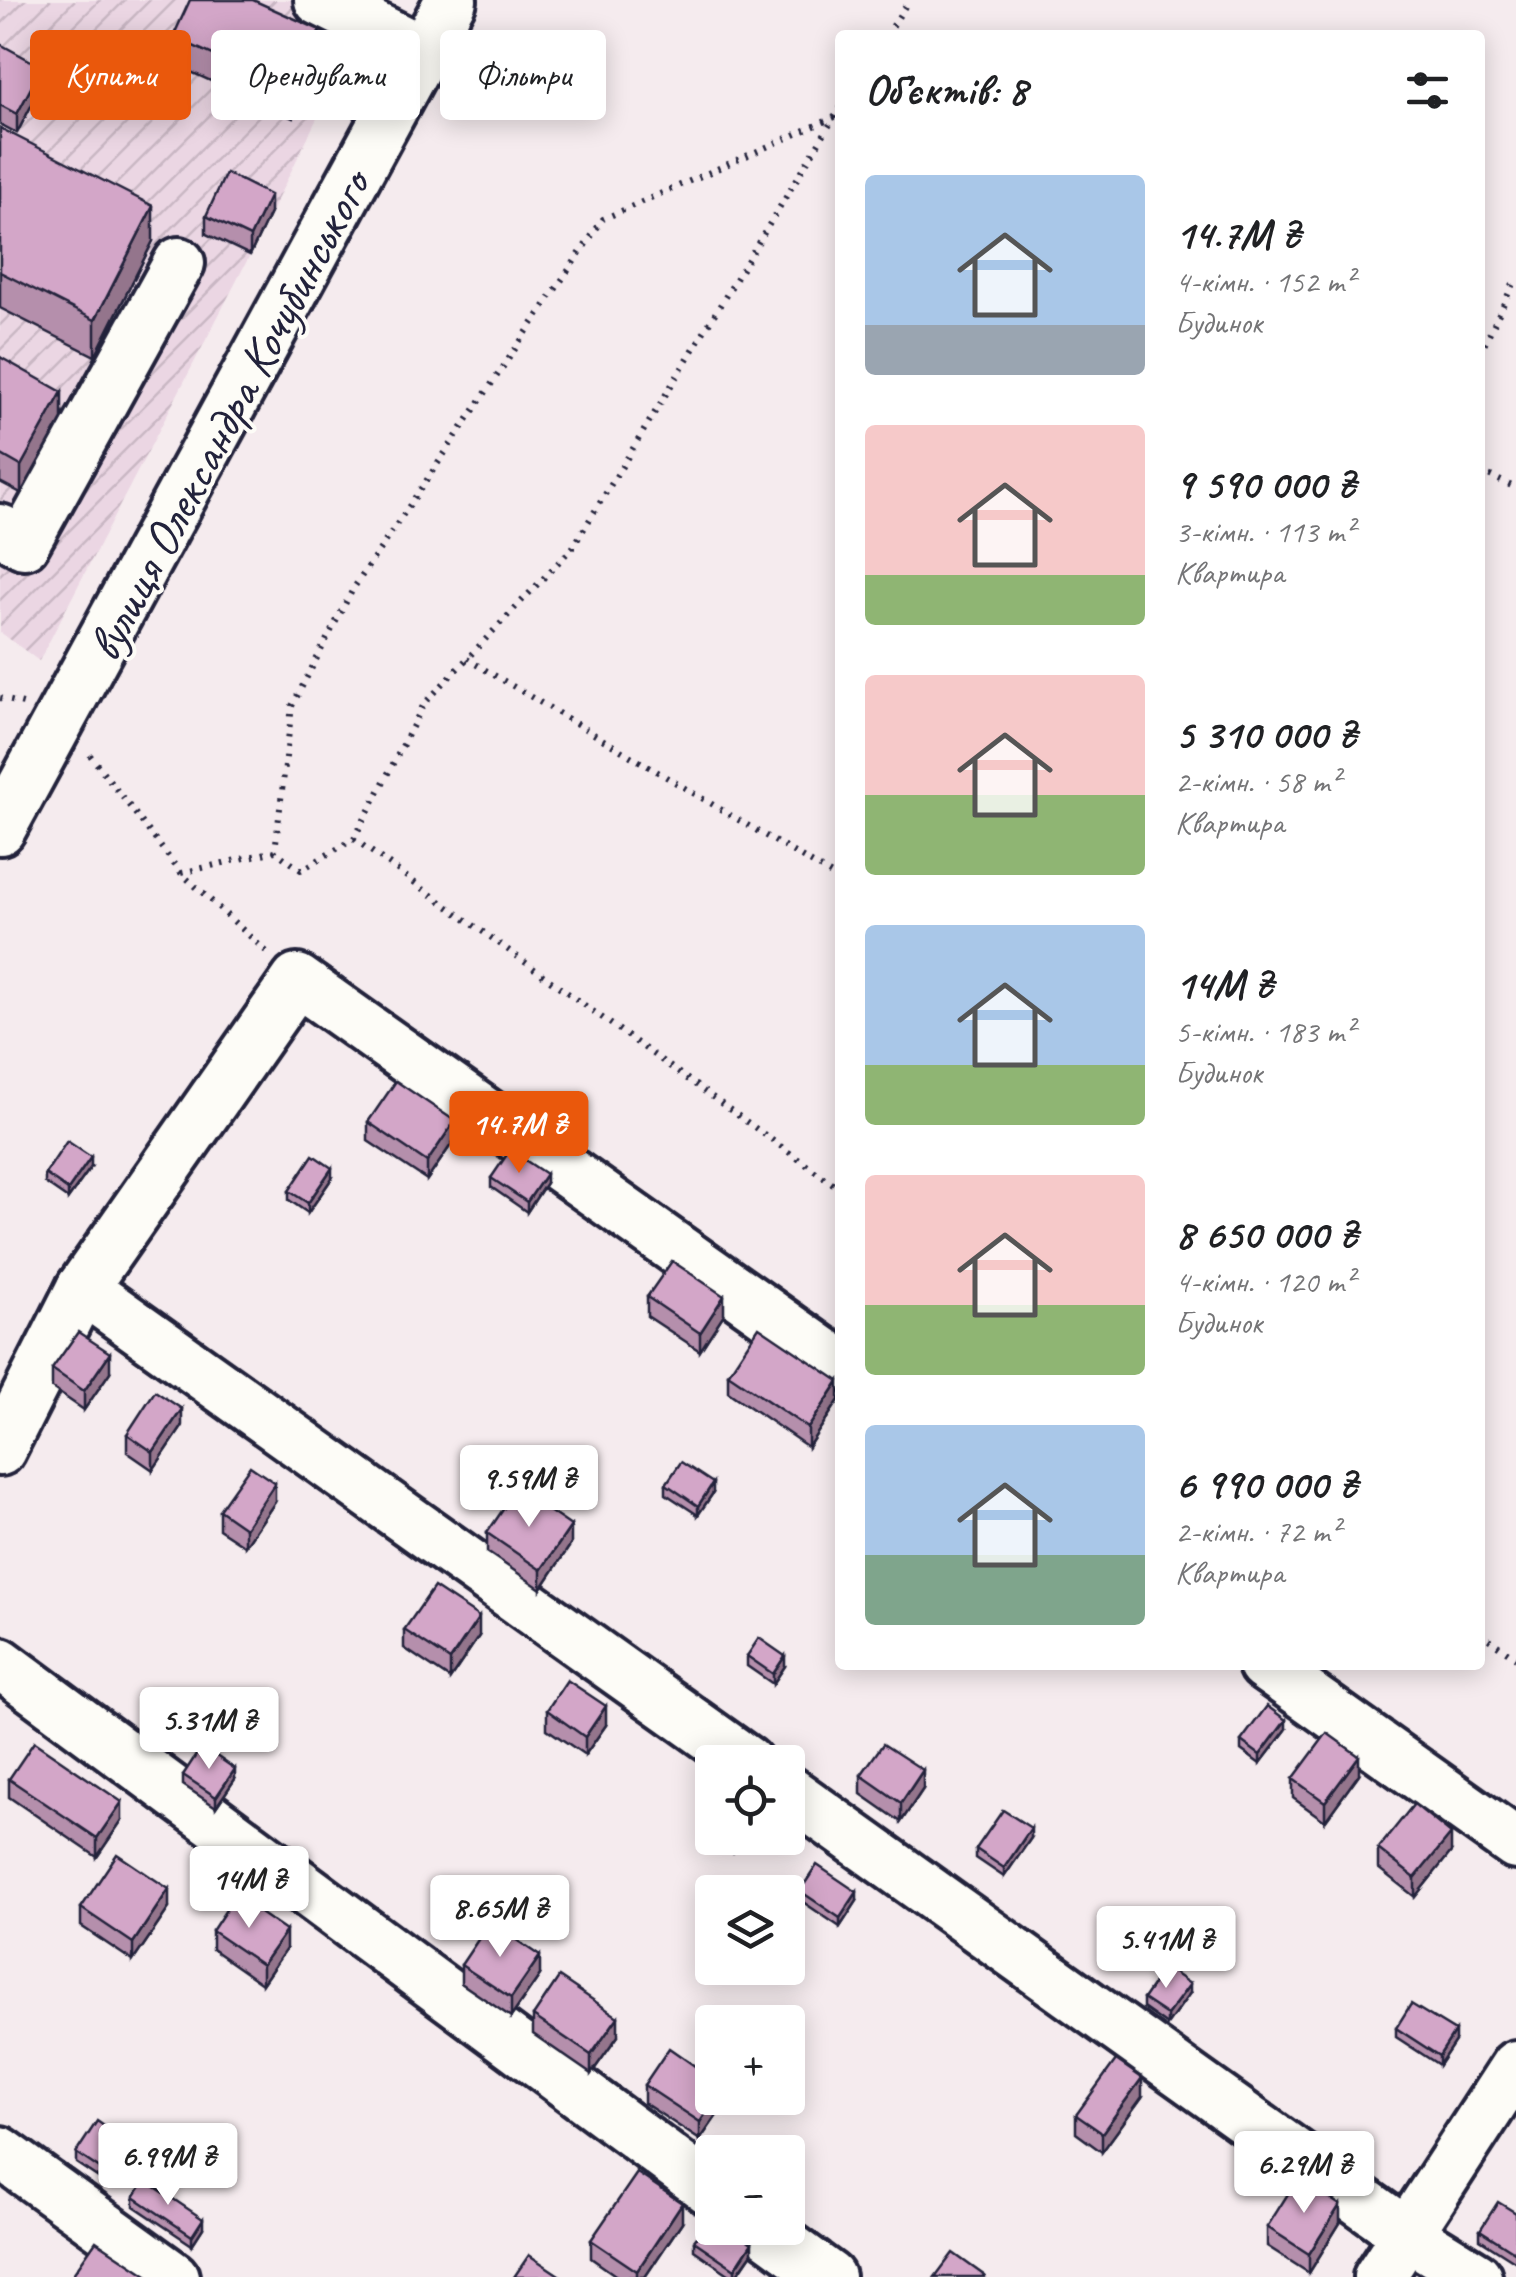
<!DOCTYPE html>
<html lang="uk">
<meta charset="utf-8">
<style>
:root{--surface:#fff;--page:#f6f6f6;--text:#202124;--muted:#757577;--accent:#ea580c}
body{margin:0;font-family:Caveat,sans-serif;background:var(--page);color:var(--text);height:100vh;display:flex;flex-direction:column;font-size:38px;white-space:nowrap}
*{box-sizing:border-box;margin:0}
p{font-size:32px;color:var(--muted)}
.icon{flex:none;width:55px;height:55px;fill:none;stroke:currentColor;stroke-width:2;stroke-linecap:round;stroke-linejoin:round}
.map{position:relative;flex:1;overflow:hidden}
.panel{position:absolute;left:835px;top:30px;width:650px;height:1640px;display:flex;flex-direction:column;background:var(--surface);border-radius:10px;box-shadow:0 5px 25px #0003}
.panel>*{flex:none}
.guide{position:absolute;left:30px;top:30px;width:655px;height:90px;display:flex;gap:20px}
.buttons{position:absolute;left:695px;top:1745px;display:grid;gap:20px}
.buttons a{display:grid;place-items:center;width:110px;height:110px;border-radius:10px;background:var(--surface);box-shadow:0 5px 25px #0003;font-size:50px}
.price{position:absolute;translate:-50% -85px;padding:0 22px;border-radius:10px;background:#fff;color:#222;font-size:32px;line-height:65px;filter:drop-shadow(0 2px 5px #0008)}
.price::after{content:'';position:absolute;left:50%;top:60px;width:30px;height:22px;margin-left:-15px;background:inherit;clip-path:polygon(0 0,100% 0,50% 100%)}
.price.current{background:var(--accent);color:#fff}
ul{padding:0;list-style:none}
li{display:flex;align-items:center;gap:30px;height:250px;padding:0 30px}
li span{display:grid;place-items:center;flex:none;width:280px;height:200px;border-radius:10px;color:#555}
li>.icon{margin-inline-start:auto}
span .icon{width:120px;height:120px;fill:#fffc;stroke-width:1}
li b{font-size:42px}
h2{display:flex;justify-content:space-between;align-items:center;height:120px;padding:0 30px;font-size:42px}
.tag{padding:0 35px;border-radius:10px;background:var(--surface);box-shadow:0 5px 25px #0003;font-size:35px;line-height:90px}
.tag.current{background:var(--accent);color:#fff}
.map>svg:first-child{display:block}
</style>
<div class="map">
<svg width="1516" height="2277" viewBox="0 0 1516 2277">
<defs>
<pattern id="industrial-furrows" width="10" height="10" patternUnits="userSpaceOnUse" patternTransform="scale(2.5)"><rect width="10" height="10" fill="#ebd6e3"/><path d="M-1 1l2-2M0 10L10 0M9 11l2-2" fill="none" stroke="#c9b7c4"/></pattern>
</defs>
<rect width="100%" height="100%" fill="#f5ebee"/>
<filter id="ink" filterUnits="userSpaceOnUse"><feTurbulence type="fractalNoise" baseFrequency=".01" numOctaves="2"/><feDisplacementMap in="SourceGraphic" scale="20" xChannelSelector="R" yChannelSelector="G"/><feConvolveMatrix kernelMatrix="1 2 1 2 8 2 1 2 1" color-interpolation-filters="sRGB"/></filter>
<g filter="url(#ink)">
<path fill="url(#industrial-furrows)" d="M0 0H375L250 255 39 661 0 632Z"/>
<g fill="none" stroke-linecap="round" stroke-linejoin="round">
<defs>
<g id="minor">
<path d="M320 0 424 52"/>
<path d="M0 530 24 543 179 263"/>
<path d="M0 829 451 0"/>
<path d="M0 1450 82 1288"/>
<path d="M0 1663 712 2191"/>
<path d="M1264 1665 1516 1844"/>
<path d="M747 1762 82 1288 297 980 840 1365"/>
<path d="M788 1791 1408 2235 1476 2277"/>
<path d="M0 2152 173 2277"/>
<path d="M762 2228 829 2277"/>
<path d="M1379 2277 1516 2066"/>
</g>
</defs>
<use href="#minor" stroke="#22223b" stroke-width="58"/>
<g stroke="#22223b" stroke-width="6" stroke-dasharray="2.5 8" stroke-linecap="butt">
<path d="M887 35 909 0"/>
<path d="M835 117 603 219 353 589 292 706 275 851 301 870 354 839 424 704 573 547 840 108"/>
<path d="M1480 353 1516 278"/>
<path d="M1480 471 1516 488"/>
<path d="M467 659 840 880"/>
<path d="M0 698 23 704"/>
<path d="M90 755 181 873 268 953"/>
<path d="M354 839 840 1189"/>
<path d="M181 873 275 851"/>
<path d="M1480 1633 1516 1658"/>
</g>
<use href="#minor" stroke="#fdfcf7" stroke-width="50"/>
</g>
<g fill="#b58fac" stroke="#22223b" stroke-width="2.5">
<path d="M173 37 320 57 293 118 173 64Z"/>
<path d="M0 44 42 85 17 133 0 124Z"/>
<path d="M0 128 153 241 95 356 0 308Z"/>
<path d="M270 213 250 255 206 234V216Z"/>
<path d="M0 357 62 419 21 493 0 482Z"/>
<path d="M368 1122 455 1139 427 1180 368 1141Z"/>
<path d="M91 1167 68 1199 45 1183V1174Z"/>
<path d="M332 1178 308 1213 289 1200V1191Z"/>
<path d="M491 1178 546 1183 527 1212 491 1187Z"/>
<path d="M647 1297 724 1314 700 1351 647 1316Z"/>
<path d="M52 1369 110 1372 84 1410 52 1388Z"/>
<path d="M728 1374 839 1400 808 1447 728 1392Z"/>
<path d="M182 1427 153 1470 127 1452V1434Z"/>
<path d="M666 1484 713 1493 698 1515 666 1494Z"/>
<path d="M275 1502 245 1546 219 1529V1510Z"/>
<path d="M487 1533 571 1544 541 1589 487 1552Z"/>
<path d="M404 1630 479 1636 450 1679 404 1648Z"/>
<path d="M747 1656 785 1666 773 1684 747 1666Z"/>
<path d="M547 1710 606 1725 585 1755 547 1729Z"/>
<path d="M1286 1730 1260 1764 1241 1750V1741Z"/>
<path d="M1359 1774 1325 1821 1293 1798V1779Z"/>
<path d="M183 1775 235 1779 216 1807 183 1785Z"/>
<path d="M861 1775 923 1789 901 1822 861 1794Z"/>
<path d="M9 1779 122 1820 97 1857 9 1797Z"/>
<path d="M712 1814V1836L707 1832V1823Z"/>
<path d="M714 1838H743L734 1851Z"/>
<path d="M1031 1838 1004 1877 976 1858V1849Z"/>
<path d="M1378 1849 1451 1852 1415 1897 1378 1868Z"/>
<path d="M800 1891 857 1901 840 1927 800 1900Z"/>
<path d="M81 1908H169L133 1961 81 1926Z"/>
<path d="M212 1931 286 1949 262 1984 212 1949Z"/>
<path d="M461 1965 540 1975 511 2017 461 1983Z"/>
<path d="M1190 1993 1167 2025 1143 2008V1999Z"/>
<path d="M533 2016 618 2036 591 2074 533 2034Z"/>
<path d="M1396 2028 1455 2041 1439 2065 1396 2037Z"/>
<path d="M644 2085 724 2098V2105L700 2140 644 2103Z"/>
<path d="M1142 2097 1102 2152 1076 2133V2115Z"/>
<path d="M121 2147 100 2179 76 2163V2153Z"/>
<path d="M134 2197 203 2228 192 2245 134 2206Z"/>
<path d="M1516 2213V2262L1480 2239V2230Z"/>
<path d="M682 2222 645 2277H618L591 2258V2240Z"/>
<path d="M1340 2223 1309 2273 1267 2246V2227Z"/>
<path d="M694 2241 752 2253 736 2277H733L694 2250Z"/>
</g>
<g fill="#94748c" stroke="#22223b" stroke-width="2.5">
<path d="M320 30V57L293 118V91Z"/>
<path d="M42 67V85L17 133V114Z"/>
<path d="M270 195V213L250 255V237Z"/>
<path d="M153 206V241L95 356V320Z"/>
<path d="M62 392V419L21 493V466Z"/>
<path d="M455 1121V1139L427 1180V1162Z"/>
<path d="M91 1157V1167L68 1199V1190Z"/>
<path d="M332 1168V1178L308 1213V1203Z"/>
<path d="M546 1174V1183L527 1212V1202Z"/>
<path d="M724 1296V1314L700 1351V1333Z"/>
<path d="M110 1353V1372L84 1410V1391Z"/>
<path d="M839 1381V1400L808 1447V1428Z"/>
<path d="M182 1409V1427L153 1470V1452Z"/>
<path d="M275 1483V1502L245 1546V1528Z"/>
<path d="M713 1483V1493L698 1515V1506Z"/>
<path d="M571 1526V1544L541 1589V1570Z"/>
<path d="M479 1617V1636L450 1679V1660Z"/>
<path d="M785 1656V1666L773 1684V1674Z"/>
<path d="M606 1706V1725L585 1755V1737Z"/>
<path d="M1286 1720V1730L1260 1764V1755Z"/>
<path d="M1359 1756V1774L1325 1821V1802Z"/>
<path d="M235 1769V1779L216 1807V1797Z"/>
<path d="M923 1770V1789L901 1822V1803Z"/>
<path d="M122 1802V1820L97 1857V1838Z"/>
<path d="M1031 1828V1838L1004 1877V1868Z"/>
<path d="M1451 1834V1852L1415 1897V1878Z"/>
<path d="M737 1838H743L734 1851V1842Z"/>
<path d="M169 1889V1908L133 1961V1943Z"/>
<path d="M857 1892V1901L840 1927V1918Z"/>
<path d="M286 1931V1949L262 1984V1965Z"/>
<path d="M540 1956V1975L511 2017V1998Z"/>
<path d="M1190 1984V1993L1167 2025V2015Z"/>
<path d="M618 2017V2036L591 2074V2055Z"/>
<path d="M1455 2031V2041L1439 2065V2056Z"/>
<path d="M1142 2078V2097L1102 2152V2133Z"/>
<path d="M716 2098H724V2105L700 2140V2122Z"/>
<path d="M121 2138V2147L100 2179V2169Z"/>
<path d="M682 2203V2222L645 2277H637V2271Z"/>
<path d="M1340 2205V2223L1309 2273V2254Z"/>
<path d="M203 2219V2228L192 2245V2236Z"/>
<path d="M752 2243V2253L735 2277V2269Z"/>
</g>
<g fill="#d3a6c8" stroke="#22223b" stroke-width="2.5">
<path d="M190 0H253L320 30 293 91 173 37Z"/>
<path d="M0 44 42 67 17 114 0 105Z"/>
<path d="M0 128 153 206 95 320 0 272Z"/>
<path d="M226 173 270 195 250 237 206 216Z"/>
<path d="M0 357 62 392 21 466 0 454Z"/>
<path d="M396 1081 455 1121 427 1162 368 1122Z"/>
<path d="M67 1141 91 1157 68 1190 45 1174Z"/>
<path d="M510 1150 546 1174 527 1202 491 1178Z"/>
<path d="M313 1155 332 1168 308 1203 289 1191Z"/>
<path d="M672 1261 724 1296 700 1333 647 1297Z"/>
<path d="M759 1327 839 1381 808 1428 728 1374Z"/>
<path d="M78 1332 110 1353 84 1391 52 1369Z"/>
<path d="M155 1391 182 1409 153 1452 127 1434Z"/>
<path d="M681 1462 713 1483 698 1506 666 1484Z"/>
<path d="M250 1466 275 1483 245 1528 219 1510Z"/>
<path d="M517 1489 571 1526 541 1570 487 1533Z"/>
<path d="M434 1587 479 1617 450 1660 404 1630Z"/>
<path d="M759 1638 785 1656 773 1674 747 1656Z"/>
<path d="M567 1680 606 1706 585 1737 547 1710Z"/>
<path d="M1267 1706 1286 1720 1260 1755 1241 1741Z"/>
<path d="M1327 1733 1359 1756 1325 1802 1293 1779Z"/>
<path d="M34 1742 122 1802 97 1838 9 1779Z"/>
<path d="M883 1744 923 1770 901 1803 861 1775Z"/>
<path d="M202 1746 235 1769 216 1797 183 1775Z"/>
<path d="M1414 1804 1451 1834 1415 1878 1378 1849Z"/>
<path d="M1003 1810 1031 1828 1004 1868 976 1849Z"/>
<path d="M712 1814V1827L707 1823Z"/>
<path d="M117 1854 169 1889 133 1943 81 1908Z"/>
<path d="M817 1865 857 1892 840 1918 800 1891Z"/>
<path d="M235 1896 286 1931 262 1965 212 1931Z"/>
<path d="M490 1922 540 1956 511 1998 461 1965Z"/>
<path d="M1165 1967 1190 1984 1167 2015 1143 1999Z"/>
<path d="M559 1977 618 2017 591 2055 533 2016Z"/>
<path d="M1411 2004 1455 2031 1439 2056 1396 2028Z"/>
<path d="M669 2048 712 2078V2098H716L700 2122 644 2085Z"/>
<path d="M1116 2060 1142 2078 1102 2133 1076 2115Z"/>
<path d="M97 2121 121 2138 100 2169 76 2153Z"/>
<path d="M637 2173 682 2203 637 2271 591 2240Z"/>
<path d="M1298 2178 1340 2205 1309 2254 1267 2227Z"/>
<path d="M145 2180 203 2219 192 2236 134 2197Z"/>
<path d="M1498 2202 1516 2213V2253L1480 2230Z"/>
<path d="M712 2215V2228H729L752 2243 735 2269 694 2241Z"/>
<path d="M96 2241 150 2277H71Z"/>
<path d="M953 2253 985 2276V2277H935Z"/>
<path d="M529 2255 562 2277H514Z"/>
</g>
</g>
<g text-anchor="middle" stroke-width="8" stroke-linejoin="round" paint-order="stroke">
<g font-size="50" fill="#22223b" stroke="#fdfcf7">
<text transform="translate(227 415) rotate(-62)" y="18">вулиця Олександра Кочубинського</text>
</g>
</g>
</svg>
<div class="buttons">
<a><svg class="icon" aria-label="locate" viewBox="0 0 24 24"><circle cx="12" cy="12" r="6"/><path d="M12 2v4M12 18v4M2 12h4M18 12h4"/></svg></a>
<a><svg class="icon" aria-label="layers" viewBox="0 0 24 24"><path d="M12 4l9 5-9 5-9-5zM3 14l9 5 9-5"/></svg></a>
<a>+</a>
<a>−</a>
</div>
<b class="price current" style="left:519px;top:1176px">14.7M ₴</b>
<b class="price" style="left:529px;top:1530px">9.59M ₴</b>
<b class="price" style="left:209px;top:1772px">5.31M ₴</b>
<b class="price" style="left:249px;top:1931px">14M ₴</b>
<b class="price" style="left:500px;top:1960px">8.65M ₴</b>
<b class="price" style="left:1166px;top:1991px">5.41M ₴</b>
<b class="price" style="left:168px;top:2208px">6.99M ₴</b>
<b class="price" style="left:1304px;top:2216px">6.29M ₴</b>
<div class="guide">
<a class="tag current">Купити</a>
<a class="tag">Орендувати</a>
<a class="tag">Фільтри</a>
</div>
<section class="panel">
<h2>Об’єктів: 8<svg class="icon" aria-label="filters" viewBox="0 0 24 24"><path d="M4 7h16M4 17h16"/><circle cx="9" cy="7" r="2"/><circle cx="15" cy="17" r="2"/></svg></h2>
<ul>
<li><span style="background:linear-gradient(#a9c7e8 75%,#9aa5b1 0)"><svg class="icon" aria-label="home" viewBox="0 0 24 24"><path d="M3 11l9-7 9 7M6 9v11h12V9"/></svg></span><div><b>14.7M ₴</b><p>4-кімн. · 152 m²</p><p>Будинок</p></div></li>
<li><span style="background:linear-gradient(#f6c9c9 75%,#8fb573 0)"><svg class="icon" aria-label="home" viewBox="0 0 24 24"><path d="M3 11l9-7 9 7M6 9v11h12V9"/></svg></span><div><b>9 590 000 ₴</b><p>3-кімн. · 113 m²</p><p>Квартира</p></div></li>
<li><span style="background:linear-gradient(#f6c9c9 60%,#8fb573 0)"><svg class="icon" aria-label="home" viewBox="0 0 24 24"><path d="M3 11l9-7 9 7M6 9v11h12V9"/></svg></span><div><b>5 310 000 ₴</b><p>2-кімн. · 58 m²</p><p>Квартира</p></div></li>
<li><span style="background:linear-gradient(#a9c7e8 70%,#8fb573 0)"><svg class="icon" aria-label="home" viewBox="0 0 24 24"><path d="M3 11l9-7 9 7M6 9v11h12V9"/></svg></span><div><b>14M ₴</b><p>5-кімн. · 183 m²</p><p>Будинок</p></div></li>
<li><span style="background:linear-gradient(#f6c9c9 65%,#8fb573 0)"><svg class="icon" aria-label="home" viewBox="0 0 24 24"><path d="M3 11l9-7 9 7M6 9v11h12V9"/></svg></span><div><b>8 650 000 ₴</b><p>4-кімн. · 120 m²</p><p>Будинок</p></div></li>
<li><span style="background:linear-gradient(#a9c7e8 65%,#7fa58c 0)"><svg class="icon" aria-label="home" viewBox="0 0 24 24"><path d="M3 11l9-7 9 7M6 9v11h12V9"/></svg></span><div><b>6 990 000 ₴</b><p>2-кімн. · 72 m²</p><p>Квартира</p></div></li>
</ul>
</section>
</div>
